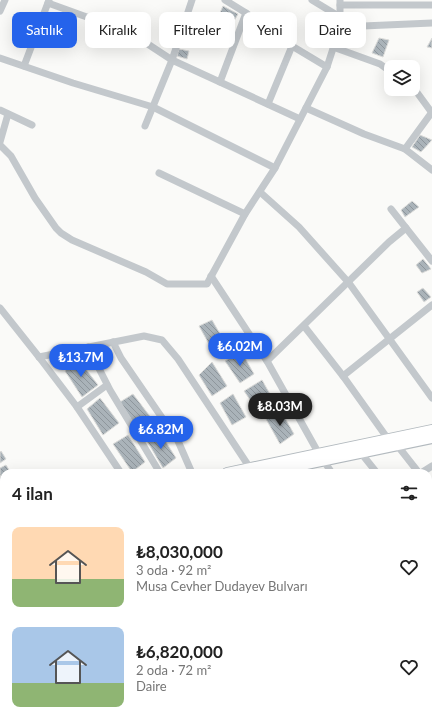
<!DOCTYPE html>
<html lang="tr">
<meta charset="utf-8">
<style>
:root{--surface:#fff;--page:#f2f2f2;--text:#222;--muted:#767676;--accent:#2563eb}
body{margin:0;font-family:Lato,sans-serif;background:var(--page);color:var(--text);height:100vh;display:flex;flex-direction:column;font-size:15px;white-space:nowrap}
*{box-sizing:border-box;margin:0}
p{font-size:13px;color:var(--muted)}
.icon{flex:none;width:22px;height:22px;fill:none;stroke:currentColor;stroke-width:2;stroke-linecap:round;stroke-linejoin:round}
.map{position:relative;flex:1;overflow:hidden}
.drawer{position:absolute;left:0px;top:469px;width:432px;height:256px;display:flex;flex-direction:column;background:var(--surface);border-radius:12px 12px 0 0;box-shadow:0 4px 16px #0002}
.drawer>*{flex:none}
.guide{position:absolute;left:12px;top:12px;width:408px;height:36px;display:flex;gap:8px}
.tools{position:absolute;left:384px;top:60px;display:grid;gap:8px}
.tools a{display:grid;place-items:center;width:36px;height:36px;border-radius:8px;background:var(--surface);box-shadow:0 4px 16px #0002;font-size:20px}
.price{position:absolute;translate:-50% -34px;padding:0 9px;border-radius:14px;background:var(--accent);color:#fff;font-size:13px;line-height:26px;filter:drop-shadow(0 1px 2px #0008)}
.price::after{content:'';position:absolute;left:50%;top:24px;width:12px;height:9px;margin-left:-6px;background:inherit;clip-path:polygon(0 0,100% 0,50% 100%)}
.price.active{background:#222;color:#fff}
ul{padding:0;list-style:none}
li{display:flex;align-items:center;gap:12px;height:100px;padding:0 12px}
li span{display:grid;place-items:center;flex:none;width:112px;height:80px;border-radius:8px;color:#555}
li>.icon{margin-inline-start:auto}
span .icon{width:48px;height:48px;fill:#fffc;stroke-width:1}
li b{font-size:17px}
h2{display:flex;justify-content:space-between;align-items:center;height:48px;padding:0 12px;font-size:17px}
.pill{padding:0 14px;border-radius:8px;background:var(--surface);box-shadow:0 4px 16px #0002;font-size:14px;line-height:36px}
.pill.active{background:var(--accent);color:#fff}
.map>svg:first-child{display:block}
</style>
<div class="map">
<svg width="432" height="725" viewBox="0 0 432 725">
<defs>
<pattern id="building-back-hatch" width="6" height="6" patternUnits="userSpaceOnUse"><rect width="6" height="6" fill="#aab3b9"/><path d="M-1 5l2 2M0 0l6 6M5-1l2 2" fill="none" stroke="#8e969c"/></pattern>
</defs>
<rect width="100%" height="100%" fill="#fafaf8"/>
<g fill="url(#building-back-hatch)" stroke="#dcdcda">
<path d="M223 6 238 14 234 21 219 15Z"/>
<path d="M196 27 207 30 205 40 193 37Z"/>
<path d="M379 38 389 40 383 57 372 53Z"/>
<path d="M432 38V48L427 47Z"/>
<path d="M179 49 189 51 187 59 177 56Z"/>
<path d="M420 135 432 140 421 152 412 147Z"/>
<path d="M412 201 419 207 405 217 401 210Z"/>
<path d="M423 259 431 269 422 273 416 265Z"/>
<path d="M423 288 431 297 424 302 417 292Z"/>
<path d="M212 320 227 346 214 353 199 326Z"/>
<path d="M241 351 254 374 240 383 225 361Z"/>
<path d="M78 359 98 385 82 397 65 371Z"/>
<path d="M212 362 227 386 212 396 199 375Z"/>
<path d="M262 380 275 403 259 413 244 391Z"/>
<path d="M133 394 152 419 138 430 120 402Z"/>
<path d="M233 394 246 417 232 425 220 403Z"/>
<path d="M100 398 119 423 103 435 87 409Z"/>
<path d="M281 411 294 434 280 444 266 419Z"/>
<path d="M159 431 176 458 163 468 147 441Z"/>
<path d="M128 435 145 462 132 472 113 444Z"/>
<path d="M1 451 6 459 0 463V452Z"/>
<path d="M6 465 11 473H4V479L2 480 0 475V468Z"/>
<path d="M322 721H333L337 725H318Z"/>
<path d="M345 721H362L358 725H350Z"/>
</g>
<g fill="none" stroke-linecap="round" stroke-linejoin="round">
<defs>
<g id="secondary">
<path d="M227 473 432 430"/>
<path d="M263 473 432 438"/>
<path d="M428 509 432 506"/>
<path d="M428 521 432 518"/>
<path d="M0 522 4 521"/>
<path d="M0 531 4 530"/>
<path d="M199 725 203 721"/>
<path d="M211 725 215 721"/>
</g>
</defs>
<use href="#secondary" stroke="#b3babf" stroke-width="12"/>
<g stroke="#c3c8cc" stroke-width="7">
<path d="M225 0 246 13 292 46 327 67"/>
<path d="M312 0 340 17"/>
<path d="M48 3 131 33 172 60 300 119"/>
<path d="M340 5H432"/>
<path d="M0 11 5 0"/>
<path d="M340 27 432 23"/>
<path d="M333 47 380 64 391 72"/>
<path d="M0 58 73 83 153 107 275 168"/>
<path d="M24 66 49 0"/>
<path d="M220 82 246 13"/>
<path d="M413 87 432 113"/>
<path d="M268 104 292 46"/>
<path d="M306 108 364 134 405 149 432 170"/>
<path d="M0 110 32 125"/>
<path d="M145 126 172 60 192 0"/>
<path d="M0 142 8 114"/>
<path d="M0 145 11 156 35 198 56 228 61 233 72 240 146 272 167 284H207L245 214 275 168 327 67 340 27V0"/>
<path d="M405 149 432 112"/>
<path d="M159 173 245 214"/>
<path d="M260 192 299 227 349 283 432 398"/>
<path d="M391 209 432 261"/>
<path d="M211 276 267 361 319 454 332 473"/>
<path d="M0 308 39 357 77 407 121 473"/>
<path d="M304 326 343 376 388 439"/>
<path d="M113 342 121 358 178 441 192 473"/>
<path d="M88 347 110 390 160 473"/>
<path d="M39 357 144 336 162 340 178 359 250 468"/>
<path d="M267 361 389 242 406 228"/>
<path d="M343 376 432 305"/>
<path d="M77 407 107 385"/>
<path d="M397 445 419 473"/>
<path d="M361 453 377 473"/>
<path d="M421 473 432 466"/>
<path d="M0 481 4 486"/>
<path d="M428 484 432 489"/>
<path d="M0 587 4 585"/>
<path d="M0 605 4 603"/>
<path d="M428 632 432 635"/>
<path d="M0 649 4 646"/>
<path d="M428 669 432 665"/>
<path d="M0 682 4 683"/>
<path d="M0 714 4 720"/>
<path d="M62 721 66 725"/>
<path d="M278 721 282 725"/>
<path d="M139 725 143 721"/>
<path d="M299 725 302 721"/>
<path d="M373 725 377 721"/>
</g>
<use href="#secondary" stroke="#fff" stroke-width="10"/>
</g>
</svg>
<div class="tools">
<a><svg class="icon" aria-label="layers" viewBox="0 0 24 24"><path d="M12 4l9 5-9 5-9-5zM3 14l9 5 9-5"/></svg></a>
</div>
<b class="price" style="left:240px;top:367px">₺6.02M</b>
<b class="price" style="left:81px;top:378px">₺13.7M</b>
<b class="price active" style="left:280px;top:427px">₺8.03M</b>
<b class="price" style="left:161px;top:450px">₺6.82M</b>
<div class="guide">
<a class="pill active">Satılık</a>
<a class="pill">Kiralık</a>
<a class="pill">Filtreler</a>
<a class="pill">Yeni</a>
<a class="pill">Daire</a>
</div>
<section class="drawer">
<h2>4 ilan<svg class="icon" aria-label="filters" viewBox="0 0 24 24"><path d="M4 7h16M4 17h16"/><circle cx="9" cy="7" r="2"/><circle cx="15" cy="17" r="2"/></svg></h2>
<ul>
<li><span style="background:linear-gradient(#ffd9b3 65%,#8fb573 0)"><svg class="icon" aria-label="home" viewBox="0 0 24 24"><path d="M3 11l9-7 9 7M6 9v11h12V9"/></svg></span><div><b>₺8,030,000</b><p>3 oda · 92 m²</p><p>Musa Cevher Dudayev Bulvarı</p></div><svg class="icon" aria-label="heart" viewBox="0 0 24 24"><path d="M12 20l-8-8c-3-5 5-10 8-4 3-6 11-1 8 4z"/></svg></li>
<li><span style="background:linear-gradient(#a9c7e8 70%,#8fb573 0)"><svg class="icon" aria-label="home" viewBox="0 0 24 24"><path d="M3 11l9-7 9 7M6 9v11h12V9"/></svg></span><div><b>₺6,820,000</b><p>2 oda · 72 m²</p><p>Daire</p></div><svg class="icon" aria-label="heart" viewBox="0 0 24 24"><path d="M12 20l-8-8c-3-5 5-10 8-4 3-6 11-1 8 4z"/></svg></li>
</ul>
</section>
</div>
